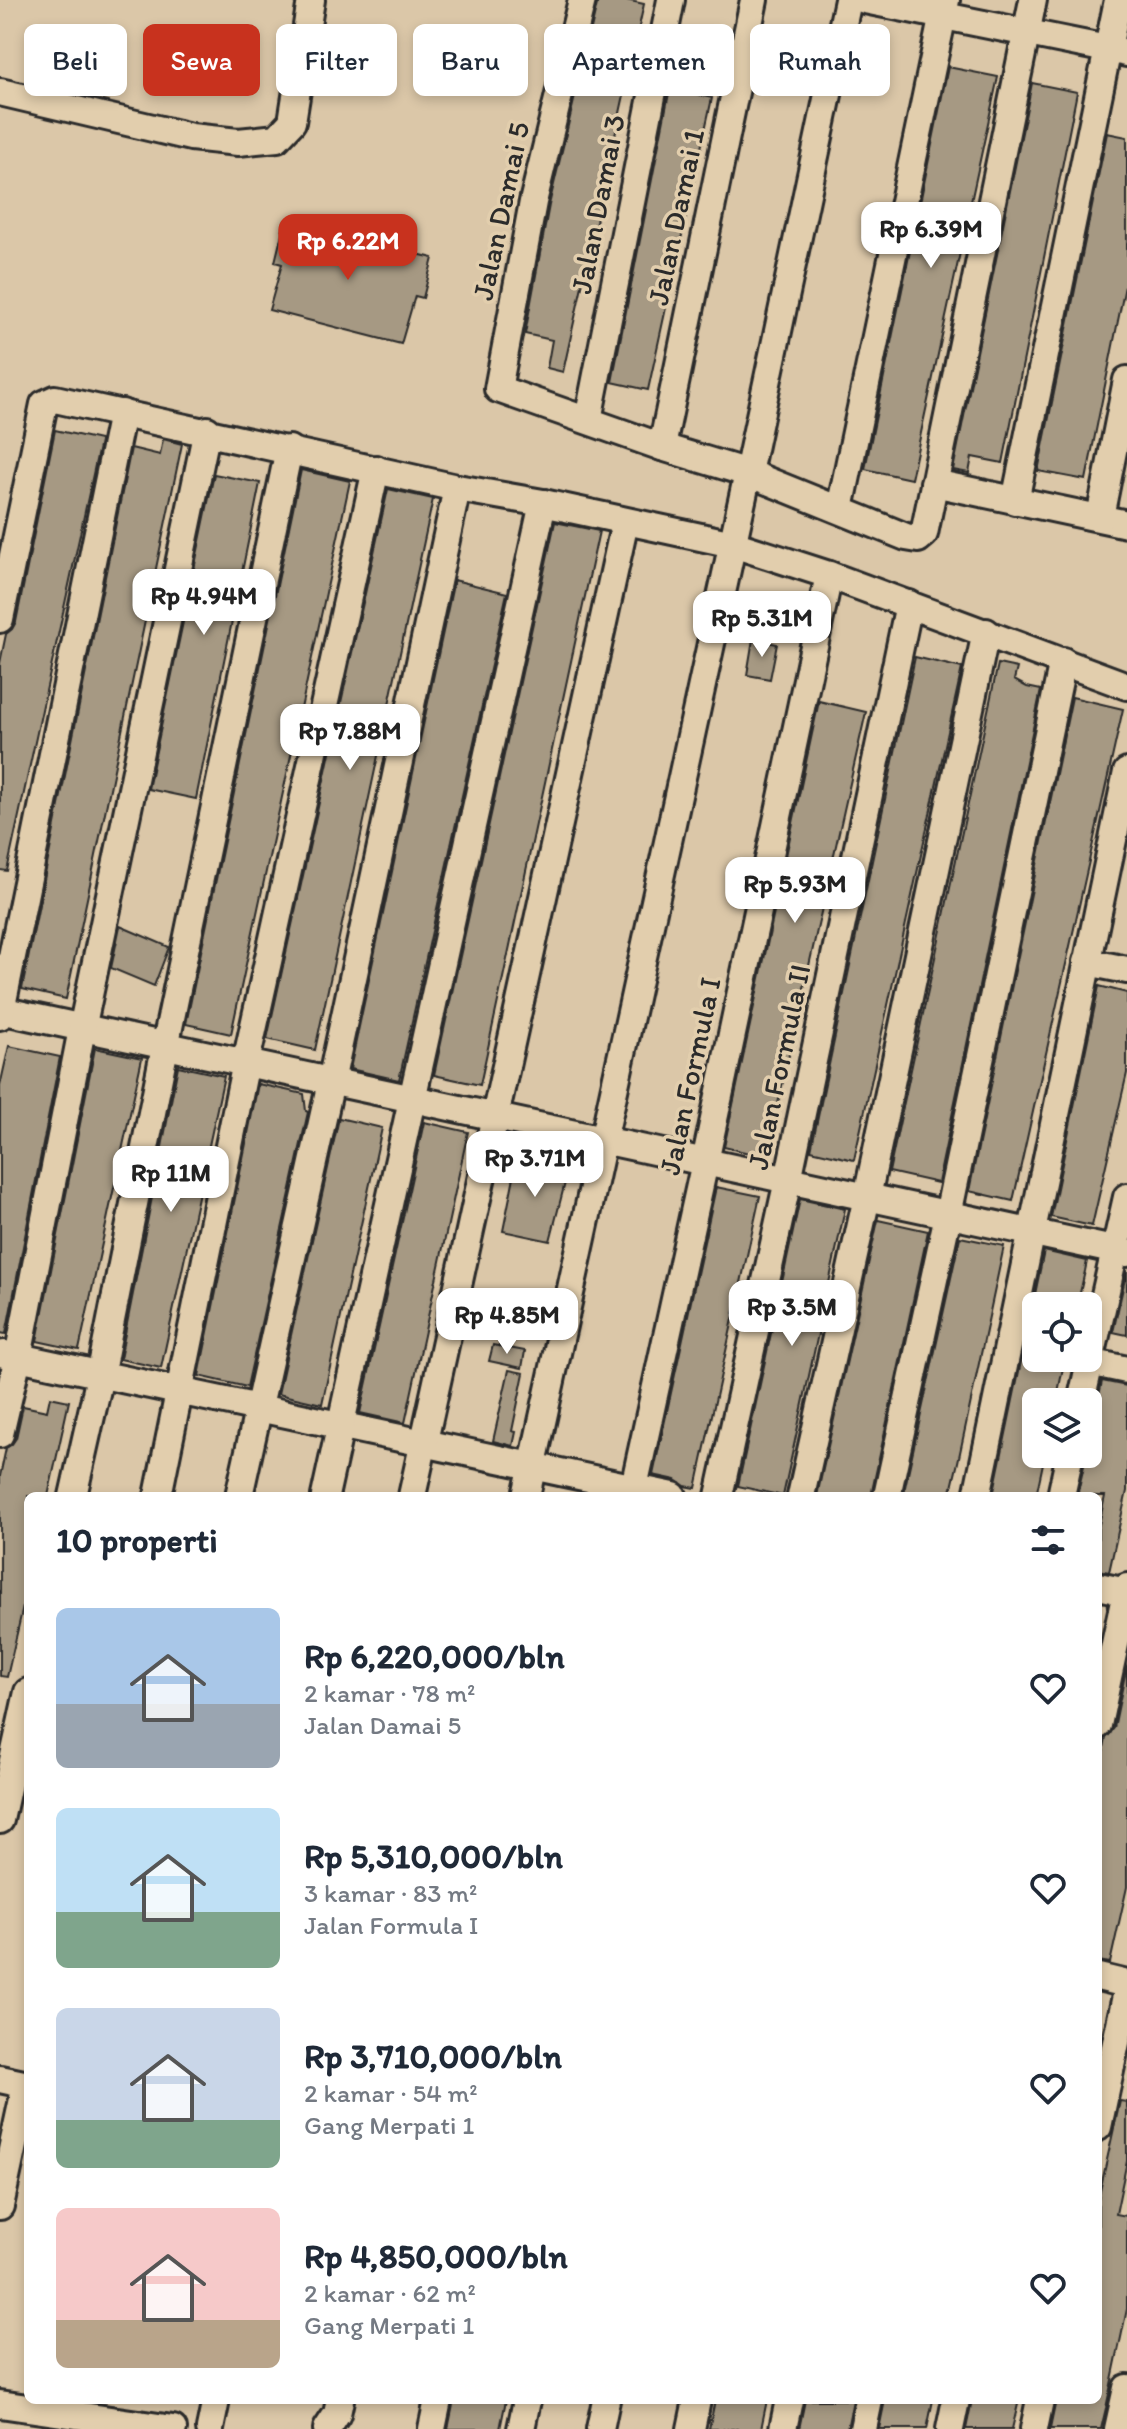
<!DOCTYPE html>
<html lang="id">
<meta charset="utf-8">
<style>
:root{--surface:#fff;--page:#f2f2f3;--text:#1f2937;--muted:#747a83;--accent:#c8321e}
body{margin:0;font-family:Itim,sans-serif;background:var(--page);color:var(--text);height:100vh;display:flex;flex-direction:column;font-size:30px;white-space:nowrap}
*{box-sizing:border-box;margin:0}
p{font-size:26px;color:var(--muted)}
.icon{flex:none;width:44px;height:44px;fill:none;stroke:currentColor;stroke-width:2;stroke-linecap:round;stroke-linejoin:round}
.map{position:relative;flex:1;overflow:hidden}
.side{position:absolute;left:24px;top:1492px;width:1078px;height:912px;display:flex;flex-direction:column;background:var(--surface);border-radius:12px;box-shadow:0 4px 12px #0003}
.side>*{flex:none}
.banner{position:absolute;left:24px;top:24px;width:1080px;height:72px;display:flex;gap:16px}
.fabs{position:absolute;left:1022px;top:1292px;display:grid;gap:16px}
.fabs a{display:grid;place-items:center;width:80px;height:80px;border-radius:12px;background:var(--surface);box-shadow:0 4px 12px #0003;font-size:40px}
.price{position:absolute;translate:-50% -68px;padding:0 18px;border-radius:16px;background:#fff;color:#222;font-size:26px;line-height:52px;filter:drop-shadow(0 2px 4px #0008)}
.price::after{content:'';position:absolute;left:50%;top:48px;width:24px;height:18px;margin-left:-12px;background:inherit;clip-path:polygon(0 0,100% 0,50% 100%)}
.price.selected{background:var(--accent);color:#fff}
ul{padding:0;list-style:none}
li{display:flex;align-items:center;gap:24px;height:200px;padding:0 32px}
li span{display:grid;place-items:center;flex:none;width:224px;height:160px;border-radius:12px;color:#555}
li>.icon{margin-inline-start:auto}
span .icon{width:96px;height:96px;fill:#fffc;stroke-width:1}
li b{font-size:34px}
h2{display:flex;justify-content:space-between;align-items:center;height:96px;padding:0 32px;font-size:34px}
.tag{padding:0 28px;border-radius:12px;background:var(--surface);box-shadow:0 4px 12px #0003;font-size:28px;line-height:72px}
.tag.selected{background:var(--accent);color:#fff}
.map>svg:first-child{display:block}
</style>
<div class="map">
<svg width="1127" height="2429" viewBox="0 0 1127 2429">
<rect width="100%" height="100%" fill="#dbc7a8"/>
<filter id="ink" filterUnits="userSpaceOnUse"><feTurbulence type="fractalNoise" baseFrequency=".0125" numOctaves="2"/><feDisplacementMap in="SourceGraphic" scale="16" xChannelSelector="R" yChannelSelector="G"/><feConvolveMatrix kernelMatrix="1 2 1 2 8 2 1 2 1" color-interpolation-filters="sRGB"/></filter>
<g filter="url(#ink)">
<g fill="#a69983" stroke="#2b2b2b" stroke-width="2">
<path d="M598 0H626L644 4 563 372 547 368 552 340 525 334 549 205Z"/>
<path d="M948 67 998 77 911 479 865 469Z"/>
<path d="M1032 83 1077 92 1003 463 972 457 969 473 953 470Z"/>
<path d="M670 88 712 98 648 390 612 382Z"/>
<path d="M1107 133 1127 137V276L1086 480 1038 471Z"/>
<path d="M285 221 433 258 423 298 415 296 401 344 269 310 282 264 275 262Z"/>
<path d="M55 430 100 440V442L7 871 0 870V663L6 634 12 629 16 622Z"/>
<path d="M163 439 182 444 66 999 22 989 131 448 160 455Z"/>
<path d="M301 470 350 481 231 1034 186 1024Z"/>
<path d="M214 474 260 483 196 799 148 789Z"/>
<path d="M388 489 433 499 315 1050 267 1039Z"/>
<path d="M555 522 599 531 480 1085 434 1075Z"/>
<path d="M454 580 507 593 399 1080 350 1069Z"/>
<path d="M753 639 777 644 770 679 747 675Z"/>
<path d="M915 657 962 668 854 1160 811 1150Z"/>
<path d="M998 664 1017 668 1014 680 1027 687 1041 690 938 1183 889 1172Z"/>
<path d="M1072 697 1123 709 1013 1201 969 1191Z"/>
<path d="M819 701 866 712 766 1157 724 1147Z"/>
<path d="M120 926 169 947 154 986 111 968Z"/>
<path d="M1099 986 1127 993V1073L1092 1226 1051 1217Z"/>
<path d="M9 1046 60 1057 6 1334 0 1333V1086Z"/>
<path d="M95 1048 142 1058 79 1350 37 1341Z"/>
<path d="M178 1066 224 1076 161 1368 120 1359Z"/>
<path d="M258 1084 304 1094 306 1111 308 1112 247 1387 199 1376Z"/>
<path d="M339 1118 382 1128 322 1404 278 1394Z"/>
<path d="M424 1122 468 1132 405 1423 360 1413Z"/>
<path d="M518 1157 569 1167 550 1241 503 1231Z"/>
<path d="M716 1187 760 1196 696 1488 685 1486 676 1480 653 1475Z"/>
<path d="M800 1199 845 1209 783 1496 738 1486Z"/>
<path d="M878 1220 928 1231 871 1496H817Z"/>
<path d="M960 1237 1004 1246 958 1462 950 1496H903Z"/>
<path d="M1044 1251 1087 1261 1085 1271 1077 1306H1036V1358H1065L1056 1402H1036V1454H1045L1036 1496H993Z"/>
<path d="M1127 1270V1335L1113 1332Z"/>
<path d="M493 1345 525 1351 522 1368 489 1361Z"/>
<path d="M509 1370 524 1373 512 1431 516 1432 513 1446 493 1441Z"/>
<path d="M1102 1381 1127 1386V1491L1109 1572 1098 1570V1529L1105 1496H1077L1086 1457H1088V1427L1091 1414 1097 1406Z"/>
<path d="M50 1397 69 1401 48 1496H28V1585L7 1677 0 1676V1476L6 1448 12 1444 16 1438 23 1406 47 1411Z"/>
<path d="M1127 1665V1887L1110 1963 1098 1961V1775L1106 1738 1114 1728Z"/>
<path d="M1120 2101 1127 2102V2161L1116 2214 1127 2216V2309L1106 2408 1101 2429H1050L1056 2400H1098V2200Z"/>
<path d="M454 2400H506L500 2429H448Z"/>
<path d="M715 2400H767L761 2429H709Z"/>
<path d="M805 2400H853L847 2429H799Z"/>
<path d="M885 2400H933L927 2429H879Z"/>
<path d="M972 2400H1019L1012 2429H966Z"/>
</g>
<g fill="none" stroke-linecap="round" stroke-linejoin="round">
<defs>
<g id="minor">
<path d="M582 0 533 202 498 389 662 447 748 473 906 537 918 539 924 534 1033 0"/>
<path d="M865 0 1127 53"/>
<path d="M0 92 191 137 238 142 277 138 292 122 311 0"/>
<path d="M588 420 671 0"/>
<path d="M662 447 754 0"/>
<path d="M934 483 1127 524"/>
<path d="M1015 501 1118 0"/>
<path d="M840 509 946 0"/>
<path d="M1100 517 1127 380"/>
<path d="M0 619 44 404 55 399 457 488 543 503 733 544 829 575 1127 686"/>
<path d="M1087 962 1127 970"/>
<path d="M0 1010 1127 1253"/>
<path d="M0 1016 122 413"/>
<path d="M4 1354 673 1496"/>
<path d="M1089 1362 1127 1370"/>
<path d="M1081 1402 1127 1197"/>
<path d="M0 1434 18 1357 82 1029 207 430"/>
<path d="M73 1496 100 1376 165 1047 289 449"/>
<path d="M158 1496 246 1062 376 469"/>
<path d="M239 1496 331 1082 457 488"/>
<path d="M325 1496 543 503"/>
<path d="M412 1496 625 522"/>
<path d="M526 1496 748 473 848 0"/>
<path d="M632 1496 705 1162 829 575"/>
<path d="M719 1496 788 1180 909 604"/>
<path d="M801 1496 867 1197 986 632"/>
<path d="M887 1496 948 1215 1063 661"/>
<path d="M977 1496 1127 772"/>
<path d="M1061 1496 1070 1454"/>
<path d="M1098 1586 1127 1592"/>
<path d="M1098 1725 1127 1587"/>
<path d="M0 1820 28 1692"/>
<path d="M1098 1977 1127 1984"/>
<path d="M0 2079 28 2085"/>
<path d="M1098 2127 1127 1991"/>
<path d="M0 2206 26 2085"/>
<path d="M0 2404 173 2429"/>
<path d="M210 2429 216 2400"/>
<path d="M327 2429 337 2414 340 2400"/>
<path d="M432 2429 438 2400"/>
<path d="M521 2429 527 2400"/>
<path d="M600 2429 606 2400"/>
<path d="M691 2429 697 2400"/>
<path d="M783 2429 789 2400"/>
<path d="M863 2429 869 2400"/>
<path d="M950 2429 956 2400"/>
<path d="M1034 2429 1040 2400"/>
<path d="M1118 2429 1127 2388"/>
</g>
</defs>
<use href="#minor" stroke="#2b2b2b" stroke-width="32"/>
<use href="#minor" stroke="#e2cead" stroke-width="26"/>
</g>
</g>
<g text-anchor="middle" stroke-width="7" stroke-linejoin="round" paint-order="stroke">
<g font-size="30" fill="#2b2b2b" stroke="#e2cead">
<text transform="translate(598 204) rotate(-79)" y="10">Jalan Damai 3</text>
<text transform="translate(501 211) rotate(-78)" y="10">Jalan Damai 5</text>
<text transform="translate(676 217) rotate(-78)" y="10">Jalan Damai 1</text>
<text transform="translate(779 1067) rotate(-78)" y="10">Jalan Formula II</text>
<text transform="translate(690 1076) rotate(-78)" y="10">Jalan Formula I</text>
</g>
</g>
</svg>
<div class="fabs">
<a><svg class="icon" aria-label="locate" viewBox="0 0 24 24"><circle cx="12" cy="12" r="6"/><path d="M12 2v4M12 18v4M2 12h4M18 12h4"/></svg></a>
<a><svg class="icon" aria-label="layers" viewBox="0 0 24 24"><path d="M12 4l9 5-9 5-9-5zM3 14l9 5 9-5"/></svg></a>
</div>
<b class="price" style="left:931px;top:270px">Rp 6.39M</b>
<b class="price selected" style="left:348px;top:282px">Rp 6.22M</b>
<b class="price" style="left:204px;top:637px">Rp 4.94M</b>
<b class="price" style="left:762px;top:659px">Rp 5.31M</b>
<b class="price" style="left:350px;top:772px">Rp 7.88M</b>
<b class="price" style="left:795px;top:925px">Rp 5.93M</b>
<b class="price" style="left:535px;top:1199px">Rp 3.71M</b>
<b class="price" style="left:171px;top:1214px">Rp 11M</b>
<b class="price" style="left:792px;top:1348px">Rp 3.5M</b>
<b class="price" style="left:507px;top:1356px">Rp 4.85M</b>
<div class="banner">
<a class="tag">Beli</a>
<a class="tag selected">Sewa</a>
<a class="tag">Filter</a>
<a class="tag">Baru</a>
<a class="tag">Apartemen</a>
<a class="tag">Rumah</a>
</div>
<section class="side">
<h2>10 properti<svg class="icon" aria-label="filters" viewBox="0 0 24 24"><path d="M4 7h16M4 17h16"/><circle cx="9" cy="7" r="2"/><circle cx="15" cy="17" r="2"/></svg></h2>
<ul>
<li><span style="background:linear-gradient(#a9c7e8 60%,#9aa5b1 0)"><svg class="icon" aria-label="home" viewBox="0 0 24 24"><path d="M3 11l9-7 9 7M6 9v11h12V9"/></svg></span><div><b>Rp 6,220,000/bln</b><p>2 kamar · 78 m²</p><p>Jalan Damai 5</p></div><svg class="icon" aria-label="heart" viewBox="0 0 24 24"><path d="M12 20l-8-8c-3-5 5-10 8-4 3-6 11-1 8 4z"/></svg></li>
<li><span style="background:linear-gradient(#bfe0f5 65%,#7fa58c 0)"><svg class="icon" aria-label="home" viewBox="0 0 24 24"><path d="M3 11l9-7 9 7M6 9v11h12V9"/></svg></span><div><b>Rp 5,310,000/bln</b><p>3 kamar · 83 m²</p><p>Jalan Formula I</p></div><svg class="icon" aria-label="heart" viewBox="0 0 24 24"><path d="M12 20l-8-8c-3-5 5-10 8-4 3-6 11-1 8 4z"/></svg></li>
<li><span style="background:linear-gradient(#c9d6e8 70%,#7fa58c 0)"><svg class="icon" aria-label="home" viewBox="0 0 24 24"><path d="M3 11l9-7 9 7M6 9v11h12V9"/></svg></span><div><b>Rp 3,710,000/bln</b><p>2 kamar · 54 m²</p><p>Gang Merpati 1</p></div><svg class="icon" aria-label="heart" viewBox="0 0 24 24"><path d="M12 20l-8-8c-3-5 5-10 8-4 3-6 11-1 8 4z"/></svg></li>
<li><span style="background:linear-gradient(#f6c9c9 70%,#b9a48a 0)"><svg class="icon" aria-label="home" viewBox="0 0 24 24"><path d="M3 11l9-7 9 7M6 9v11h12V9"/></svg></span><div><b>Rp 4,850,000/bln</b><p>2 kamar · 62 m²</p><p>Gang Merpati 1</p></div><svg class="icon" aria-label="heart" viewBox="0 0 24 24"><path d="M12 20l-8-8c-3-5 5-10 8-4 3-6 11-1 8 4z"/></svg></li>
</ul>
</section>
</div>
